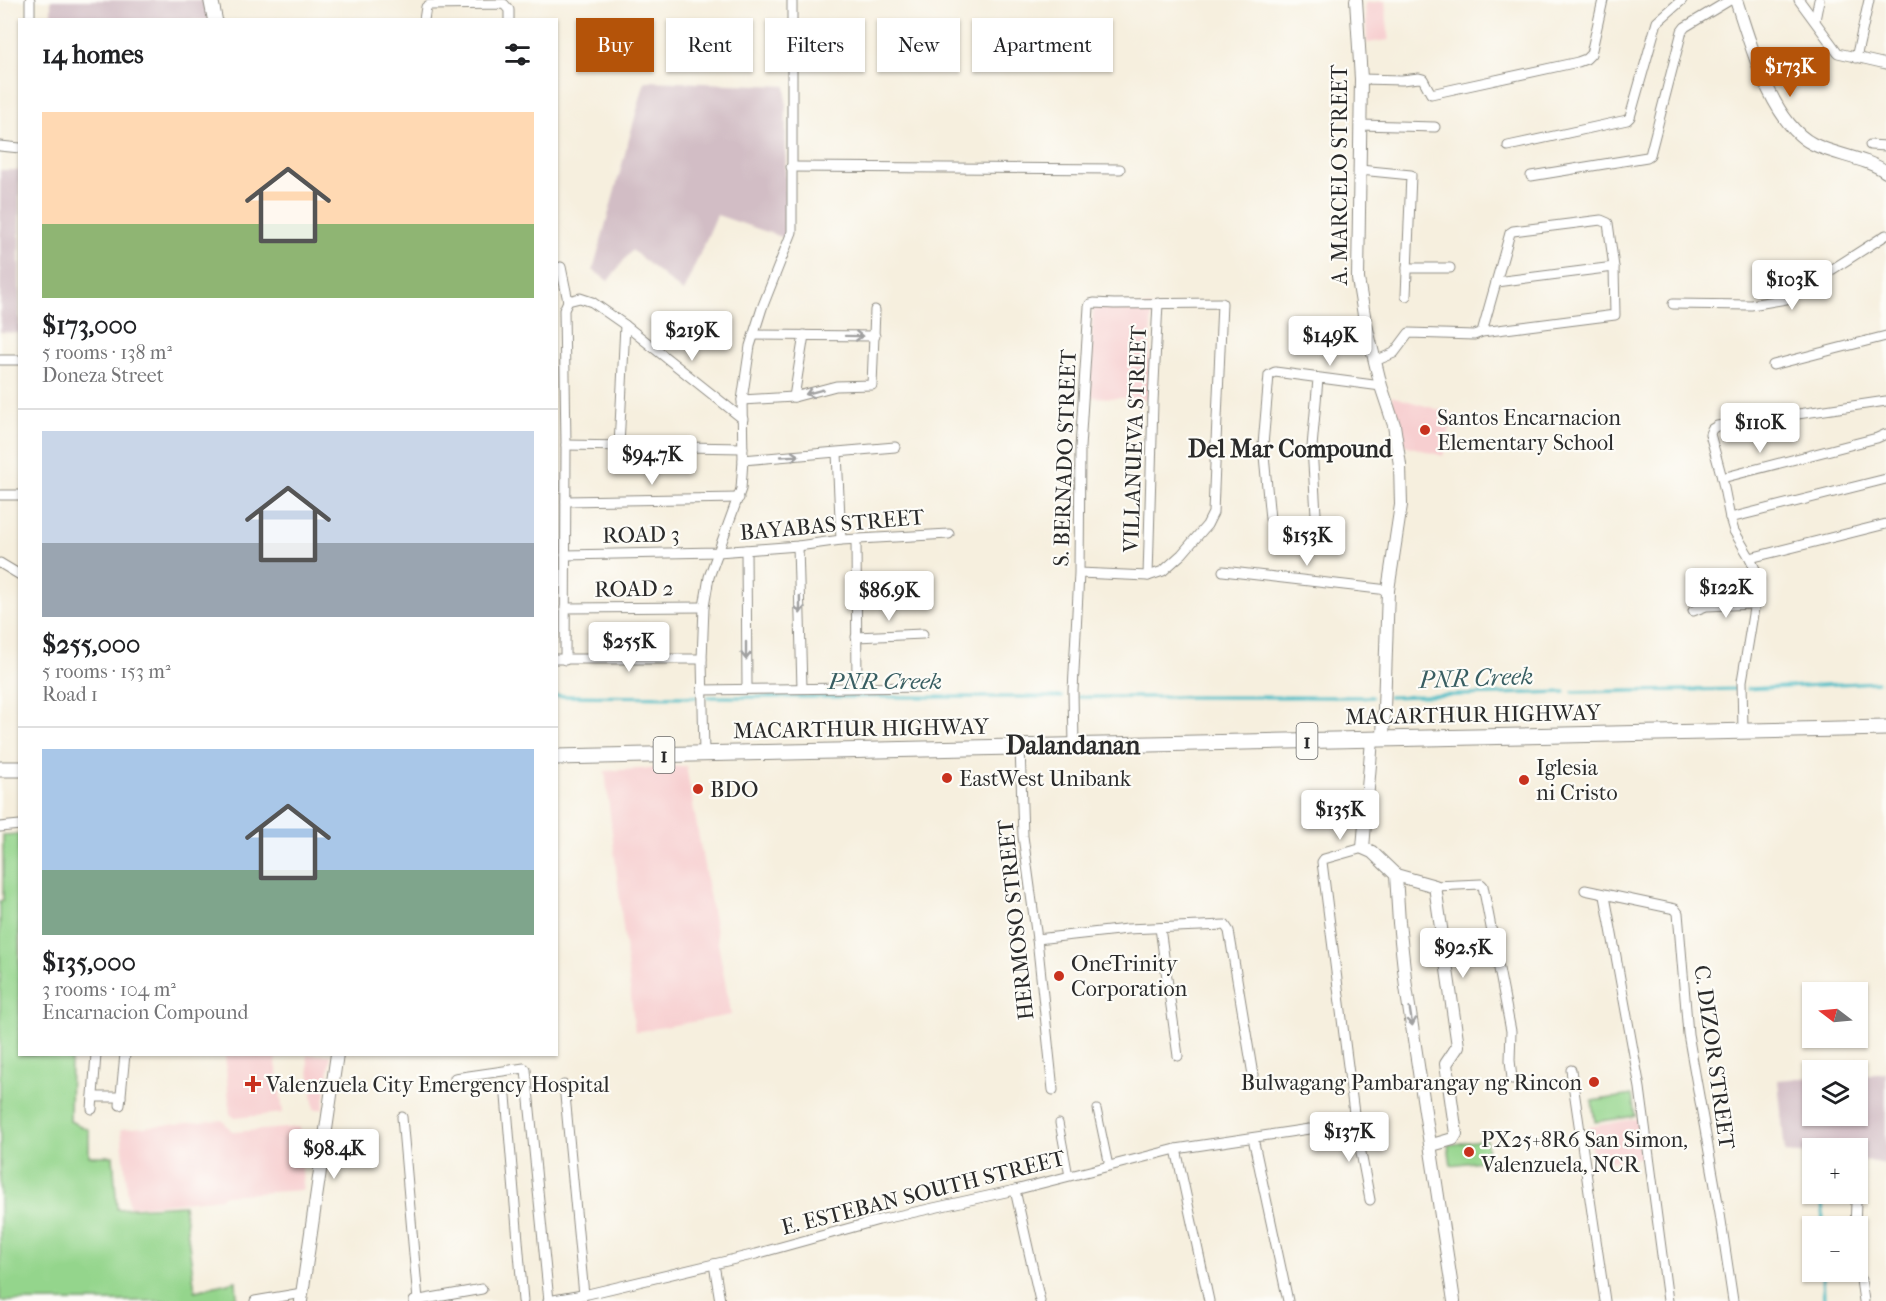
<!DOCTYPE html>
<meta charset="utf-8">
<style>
:root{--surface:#fff;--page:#f2f2f2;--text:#202124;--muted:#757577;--line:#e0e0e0;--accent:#b45309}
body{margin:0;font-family:"IM FELL French Canon",serif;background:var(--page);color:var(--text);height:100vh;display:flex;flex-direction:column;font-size:22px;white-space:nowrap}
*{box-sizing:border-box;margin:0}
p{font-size:20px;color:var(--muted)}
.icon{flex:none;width:33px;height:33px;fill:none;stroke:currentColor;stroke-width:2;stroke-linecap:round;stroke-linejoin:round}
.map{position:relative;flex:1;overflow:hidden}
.drawer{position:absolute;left:18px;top:18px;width:540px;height:1038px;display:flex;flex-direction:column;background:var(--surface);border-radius:0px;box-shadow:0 2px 4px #0004}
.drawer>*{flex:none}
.hud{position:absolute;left:576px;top:18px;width:570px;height:54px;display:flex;gap:12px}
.needle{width:39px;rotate:286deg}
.controls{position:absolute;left:1802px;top:982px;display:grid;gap:12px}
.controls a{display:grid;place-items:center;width:66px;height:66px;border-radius:0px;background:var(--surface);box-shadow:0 2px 4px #0004;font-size:30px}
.price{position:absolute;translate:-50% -51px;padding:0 14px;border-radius:6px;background:#fff;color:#222;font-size:20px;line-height:39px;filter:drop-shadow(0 2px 3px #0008)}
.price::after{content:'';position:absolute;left:50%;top:36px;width:18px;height:14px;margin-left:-9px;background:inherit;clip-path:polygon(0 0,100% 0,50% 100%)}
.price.active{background:var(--accent);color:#fff}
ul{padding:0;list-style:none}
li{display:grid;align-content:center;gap:12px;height:318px;padding:0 24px}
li+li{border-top:2px solid var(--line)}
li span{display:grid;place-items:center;height:186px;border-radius:0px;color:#555}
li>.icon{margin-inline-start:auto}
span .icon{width:108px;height:108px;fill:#fffc;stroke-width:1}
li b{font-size:26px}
h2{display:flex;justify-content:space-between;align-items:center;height:72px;padding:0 24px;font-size:26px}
.tag{padding:0 21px;border-radius:0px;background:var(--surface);box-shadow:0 2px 4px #0004;font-size:21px;line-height:54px}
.tag.active{background:var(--accent);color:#fff}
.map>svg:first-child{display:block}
</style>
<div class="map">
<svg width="1886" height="1301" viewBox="0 0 1886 1301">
<rect width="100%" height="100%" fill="#fdfcf7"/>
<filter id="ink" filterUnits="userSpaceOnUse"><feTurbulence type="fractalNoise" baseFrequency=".0167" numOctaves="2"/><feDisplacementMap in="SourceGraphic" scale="12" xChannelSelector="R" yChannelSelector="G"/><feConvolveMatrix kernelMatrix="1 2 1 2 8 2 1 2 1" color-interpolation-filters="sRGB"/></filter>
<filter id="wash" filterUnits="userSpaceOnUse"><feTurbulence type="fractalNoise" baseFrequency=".008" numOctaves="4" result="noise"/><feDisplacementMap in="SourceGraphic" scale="24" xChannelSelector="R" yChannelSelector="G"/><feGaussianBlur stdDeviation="1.35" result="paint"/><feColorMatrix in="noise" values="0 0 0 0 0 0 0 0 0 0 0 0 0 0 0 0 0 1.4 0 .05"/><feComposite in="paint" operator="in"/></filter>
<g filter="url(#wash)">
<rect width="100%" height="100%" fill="#f6efde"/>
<g fill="#f7cfd0">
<path d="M1385 1 1389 40 1367 43 1365 3Z"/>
<path d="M1093 306 1152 307 1148 399 1088 397Z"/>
<path d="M1391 396 1454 414 1443 456 1405 445Z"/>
<path d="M686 766 731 1015 635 1032 605 771Z"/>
<path d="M225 1055H275L283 1113 235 1118 230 1114Z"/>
<path d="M307 1055H331L323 1109H314Z"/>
<path d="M1639 1118 1645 1157 1593 1163 1589 1127Z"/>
<path d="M222 1120 233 1132 300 1127 303 1190 225 1195 221 1198 129 1207 121 1129Z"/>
</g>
<g fill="#d2bdc5">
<path d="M51 0H207L211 20H51Z"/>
<path d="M645 81 786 86 785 238 717 215 683 292 632 250 608 281 593 270Z"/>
<path d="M0 170H19V333L0 332Z"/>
<path d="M1886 1073V1164L1857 1159V1149H1812V1155L1785 1153 1778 1080 1812 1077V1116H1857V1075Z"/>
</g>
<g fill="#94d58c" stroke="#60805c" stroke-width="1.5">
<path d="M19 834 20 1054 71 1055 70 1121 89 1130V1156H113L117 1209 184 1205 195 1291 236 1281 237 1297 224 1301H0V901L3 900V835Z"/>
<path d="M1632 1095 1635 1116 1595 1122 1592 1101Z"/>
<path d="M1486 1139 1489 1160 1451 1165 1448 1145Z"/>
</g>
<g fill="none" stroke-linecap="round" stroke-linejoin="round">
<g stroke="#50bec7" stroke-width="3">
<path d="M1884 682H1886"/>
<path d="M1747 689 1877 682"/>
<path d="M1573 692 1739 689"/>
<path d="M556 696 696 697"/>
<path d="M707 697H1062"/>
<path d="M1078 697H1372"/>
<path d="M1389 697 1565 692"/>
<path d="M1822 1194 1823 1227"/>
<path d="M1823 1272 1824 1301"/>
</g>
</g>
</g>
<g filter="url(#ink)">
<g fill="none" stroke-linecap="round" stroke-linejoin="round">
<defs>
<g id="pedestrian">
<path d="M1097 1109 1109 1166"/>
<path d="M1059 1123 1069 1176"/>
</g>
<g id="minor">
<path d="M1799 0 1838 53 1886 64"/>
<path d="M30 20V0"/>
<path d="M424 20 426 7 429 5 504 4 509 10V20"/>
<path d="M1815 20 1819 0"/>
<path d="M1856 58 1869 0"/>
<path d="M1361 79 1402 80 1419 78 1423 79 1431 94 1578 62 1586 59 1591 54 1603 0"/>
<path d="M1360 125 1435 127"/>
<path d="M1870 145 1886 146"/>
<path d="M0 146 20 148"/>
<path d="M1508 146 1627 120 1630 117 1657 22 1682 0"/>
<path d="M791 167 1120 169"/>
<path d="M1360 170 1411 175 1406 296"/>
<path d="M1531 176 1647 157 1650 155 1682 31 1685 27 1730 0"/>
<path d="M561 267 568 301"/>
<path d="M1407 268H1450"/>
<path d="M1496 282 1614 267"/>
<path d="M568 301 580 298 592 302 625 325 743 419"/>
<path d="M1673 304 1751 305 1786 299 1886 235"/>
<path d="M754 335 875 336"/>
<path d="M0 360H20"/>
<path d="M1375 361 1394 353 1409 333 1474 335 1482 332 1615 315 1614 267 1608 223 1601 220 1513 231 1510 233 1482 332"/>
<path d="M1773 365 1886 336"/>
<path d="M1318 379 1312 447 1317 531 1310 534 1275 524 1270 519 1263 445 1269 375 1275 372 1381 386"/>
<path d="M794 397 804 335"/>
<path d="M742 400 794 397 836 386 872 385 875 310"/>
<path d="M566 445 743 448"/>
<path d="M619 446 625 325"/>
<path d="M837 453 841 540"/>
<path d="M743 460 895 447"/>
<path d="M1722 478 1877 438 1886 434"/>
<path d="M0 495H20"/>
<path d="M566 501 739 498"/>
<path d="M1730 518 1886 479"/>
<path d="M856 539 857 687"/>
<path d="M798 546 802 688"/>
<path d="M746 550 747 688"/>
<path d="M565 555 718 552 798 546 841 540 949 534"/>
<path d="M1750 558 1886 524"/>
<path d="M0 563 20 575"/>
<path d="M1223 571 1388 590"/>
<path d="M1148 576 1153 402 1158 303"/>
<path d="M565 608 704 607"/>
<path d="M1693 611 1706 606 1754 604"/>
<path d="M856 637 923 634"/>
<path d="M556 659H702"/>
<path d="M565 660 566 445 564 310 568 301"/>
<path d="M702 690 926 687"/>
<path d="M1743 731 1742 681 1759 578 1750 558 1734 531 1730 518 1722 478 1710 434 1712 429 1717 426 1886 401"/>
<path d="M1074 746 1073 691 1079 573 1080 448 1089 307 1090 304 1094 303 1114 304 1222 303 1214 488 1213 513 1207 525 1182 554 1163 571 1148 576 1079 573"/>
<path d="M1020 747 1023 836 1037 939 1053 1090"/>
<path d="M704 754 702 659 704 607 709 577 741 489 743 460 742 400 750 346 762 308 792 232V0"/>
<path d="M0 827 20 825"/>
<path d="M1363 848 1324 859 1322 862 1355 1121 1370 1200"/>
<path d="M1435 886 1481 884 1483 886 1511 1031 1510 1060 1512 1079"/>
<path d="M1585 890 1675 909 1678 913 1688 1034 1720 1214 1733 1301"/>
<path d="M1605 896 1640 1088 1668 1301"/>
<path d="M1160 928 1178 1056"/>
<path d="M1037 939 1127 929 1225 925 1229 931 1253 1075"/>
<path d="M1571 1070 1605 1301"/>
<path d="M455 1078 524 1068 526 1070 549 1301"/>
<path d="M564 1085 584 1295"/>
<path d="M506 1096 523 1301"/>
<path d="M93 1097H121"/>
<path d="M120 1105 125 1054"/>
<path d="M92 1109 96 1054"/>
<path d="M402 1117 418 1300"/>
<path d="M1253 1138 1288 1301"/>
<path d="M1176 1149 1209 1301"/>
<path d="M1015 1190 1040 1301"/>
<path d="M1855 1227 1856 1203"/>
<path d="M714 1264 720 1301"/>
<path d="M1854 1272 1861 1280 1864 1301"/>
<path d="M255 1301 302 1293"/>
<path d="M414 1301 482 1289"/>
<path d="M548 1301 588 1294 756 1254 879 1220 1015 1190 1176 1149 1309 1129"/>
</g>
<g id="tertiary">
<path d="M1356 0 1361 79 1358 279 1365 321 1381 386 1394 425 1400 465 1401 505 1388 590 1383 739"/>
<path d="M1736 0C1750 42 1771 123 1813 144 1835 155 1867 158 1886 172"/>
<path d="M1372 740 1363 848 1372 852 1396 875 1399 923 1406 987 1454 1301"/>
<path d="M1396 875 1435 886 1458 1046 1446 1064 1456 1134 1453 1139 1432 1145"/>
<path d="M301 1301 337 1054"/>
</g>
<path id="secondary" d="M211 0 215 20"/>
<g id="trunk">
<path d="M556 757 1886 728"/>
<path d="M0 769H20"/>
</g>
</defs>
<use href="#pedestrian" stroke="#908d84" stroke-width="9"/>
<use href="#minor" stroke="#908d84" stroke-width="11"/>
<use href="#tertiary" stroke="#908d84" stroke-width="14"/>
<use href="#secondary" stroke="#908d84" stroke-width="16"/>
<use href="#trunk" stroke="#908d84" stroke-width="17"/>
<use href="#pedestrian" stroke="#fff" stroke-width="7"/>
<use href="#minor" stroke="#fff" stroke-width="9"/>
<use href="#tertiary" stroke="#fff" stroke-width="12"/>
<use href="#secondary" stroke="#fff" stroke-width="14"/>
<use href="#trunk" stroke="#fff" stroke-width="15"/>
</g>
<defs><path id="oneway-shaft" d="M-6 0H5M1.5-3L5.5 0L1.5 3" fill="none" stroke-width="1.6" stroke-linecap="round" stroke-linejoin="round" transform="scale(1.5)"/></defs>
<g stroke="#a0a0a0">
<use href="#oneway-shaft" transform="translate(854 336) rotate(1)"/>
<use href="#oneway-shaft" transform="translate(814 392) rotate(165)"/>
<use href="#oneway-shaft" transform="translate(790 456) rotate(-3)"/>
<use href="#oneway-shaft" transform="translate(800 605) rotate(89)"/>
<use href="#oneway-shaft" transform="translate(746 651) rotate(90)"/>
<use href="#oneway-shaft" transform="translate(1411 1017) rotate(81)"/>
</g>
</g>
<g fill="#c8321e" stroke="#fdfcf7" stroke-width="2">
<circle cx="1425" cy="430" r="6"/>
<circle cx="947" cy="778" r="6"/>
<circle cx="1524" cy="780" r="6"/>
<circle cx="698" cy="789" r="6"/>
<circle cx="1059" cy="976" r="6"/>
<circle cx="1594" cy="1082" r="6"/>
<path d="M250 1075h6v6h6v6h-6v6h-6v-6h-6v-6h6z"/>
<circle cx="1469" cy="1152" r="6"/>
</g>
<g text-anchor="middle" stroke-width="4.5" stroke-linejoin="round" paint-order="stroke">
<g fill="#fdfcf7" stroke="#6a6a68" stroke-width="1.5">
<rect x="1296.5" y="723" width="21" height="36" rx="4.5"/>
<rect x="653.5" y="737" width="21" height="36" rx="4.5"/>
</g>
<g font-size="21" font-weight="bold" fill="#2b2b2b">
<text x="1307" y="748">1</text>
<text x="664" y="762">1</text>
</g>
<g font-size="22" fill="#2b2b2b" stroke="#fdfcf7">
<text transform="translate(1339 175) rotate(-90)" y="8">A. MARCELO STREET</text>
<text transform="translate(1134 439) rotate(-88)" y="8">VILLANUEVA STREET</text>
<text transform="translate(1064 458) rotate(-88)" y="8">S. BERNADO STREET</text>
<text transform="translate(832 524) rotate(-5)" y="8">BAYABAS STREET</text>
<text transform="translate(641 534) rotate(-1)" y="8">ROAD 3</text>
<text transform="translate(634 588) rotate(-1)" y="8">ROAD 2</text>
<text transform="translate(1473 714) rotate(-1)" y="8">MACARTHUR HIGHWAY</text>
<text transform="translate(861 728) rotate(-1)" y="8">MACARTHUR HIGHWAY</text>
<text transform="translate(1015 920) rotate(-96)" y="8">HERMOSO STREET</text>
<text transform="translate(1715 1057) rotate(82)" y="8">C. DIZOR STREET</text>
<text transform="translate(923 1192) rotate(-14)" y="8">E. ESTEBAN SOUTH STREET</text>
</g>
<g font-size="22" fill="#2b2b2b" stroke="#fdfcf7" text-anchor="start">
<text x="1437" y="425">Santos Encarnacion<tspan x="1437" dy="25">Elementary School</tspan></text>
<text x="1536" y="775">Iglesia<tspan x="1536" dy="25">ni Cristo</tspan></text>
<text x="959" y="786">EastWest Unibank</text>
<text x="710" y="797">BDO</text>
<text x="1071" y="971">OneTrinity<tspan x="1071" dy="25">Corporation</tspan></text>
<text x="1582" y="1090" text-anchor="end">Bulwagang Pambarangay ng Rincon</text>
<text x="266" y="1092">Valenzuela City Emergency Hospital</text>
<text x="1481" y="1147">PX25+8R6 San Simon,<tspan x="1481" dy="25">Valenzuela, NCR</tspan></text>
</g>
<g font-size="24" font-weight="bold" fill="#2b2b2b" stroke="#fdfcf7">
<text x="1290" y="457">Del Mar Compound</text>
</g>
<g font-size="24" font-style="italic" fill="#385e62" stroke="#fdfcf7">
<text transform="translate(1476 678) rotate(-2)" y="8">PNR Creek</text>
<text x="885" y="689">PNR Creek</text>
</g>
<g font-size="26" font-weight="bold" fill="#2b2b2b" stroke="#fdfcf7">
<text x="1073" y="754">Dalandanan</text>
</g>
</g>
</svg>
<div class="controls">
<a><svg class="needle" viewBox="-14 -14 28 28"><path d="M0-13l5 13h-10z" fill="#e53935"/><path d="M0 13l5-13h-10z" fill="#757577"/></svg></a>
<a><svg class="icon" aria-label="layers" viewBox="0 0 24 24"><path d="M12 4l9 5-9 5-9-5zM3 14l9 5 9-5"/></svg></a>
<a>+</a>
<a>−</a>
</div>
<b class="price active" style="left:1790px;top:98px">$173K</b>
<b class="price" style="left:1792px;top:311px">$103K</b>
<b class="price" style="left:692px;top:362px">$219K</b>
<b class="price" style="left:1330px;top:367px">$149K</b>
<b class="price" style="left:1760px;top:454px">$110K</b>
<b class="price" style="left:652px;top:486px">$94.7K</b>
<b class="price" style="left:1307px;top:567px">$153K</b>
<b class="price" style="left:1726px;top:619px">$122K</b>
<b class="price" style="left:889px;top:622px">$86.9K</b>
<b class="price" style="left:629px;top:673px">$255K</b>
<b class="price" style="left:1340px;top:841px">$135K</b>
<b class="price" style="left:1463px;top:979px">$92.5K</b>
<b class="price" style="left:1349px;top:1163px">$137K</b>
<b class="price" style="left:334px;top:1180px">$98.4K</b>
<div class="hud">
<a class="tag active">Buy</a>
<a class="tag">Rent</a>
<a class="tag">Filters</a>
<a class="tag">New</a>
<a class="tag">Apartment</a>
</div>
<section class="drawer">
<h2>14 homes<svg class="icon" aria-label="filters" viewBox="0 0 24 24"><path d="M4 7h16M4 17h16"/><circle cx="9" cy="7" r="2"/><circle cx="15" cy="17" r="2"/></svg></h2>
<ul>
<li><span style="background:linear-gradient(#ffd9b3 60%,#8fb573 0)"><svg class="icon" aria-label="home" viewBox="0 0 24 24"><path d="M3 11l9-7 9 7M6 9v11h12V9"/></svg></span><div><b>$173,000</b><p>5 rooms · 138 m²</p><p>Doneza Street</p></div></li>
<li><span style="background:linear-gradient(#c9d6e8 60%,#9aa5b1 0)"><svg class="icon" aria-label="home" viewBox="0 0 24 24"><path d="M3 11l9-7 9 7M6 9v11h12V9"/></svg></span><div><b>$255,000</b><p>5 rooms · 153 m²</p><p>Road 1</p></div></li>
<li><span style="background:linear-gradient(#a9c7e8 65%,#7fa58c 0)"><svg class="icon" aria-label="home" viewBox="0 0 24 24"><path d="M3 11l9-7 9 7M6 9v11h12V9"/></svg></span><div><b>$135,000</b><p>3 rooms · 104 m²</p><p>Encarnacion Compound</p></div></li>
</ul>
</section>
</div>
